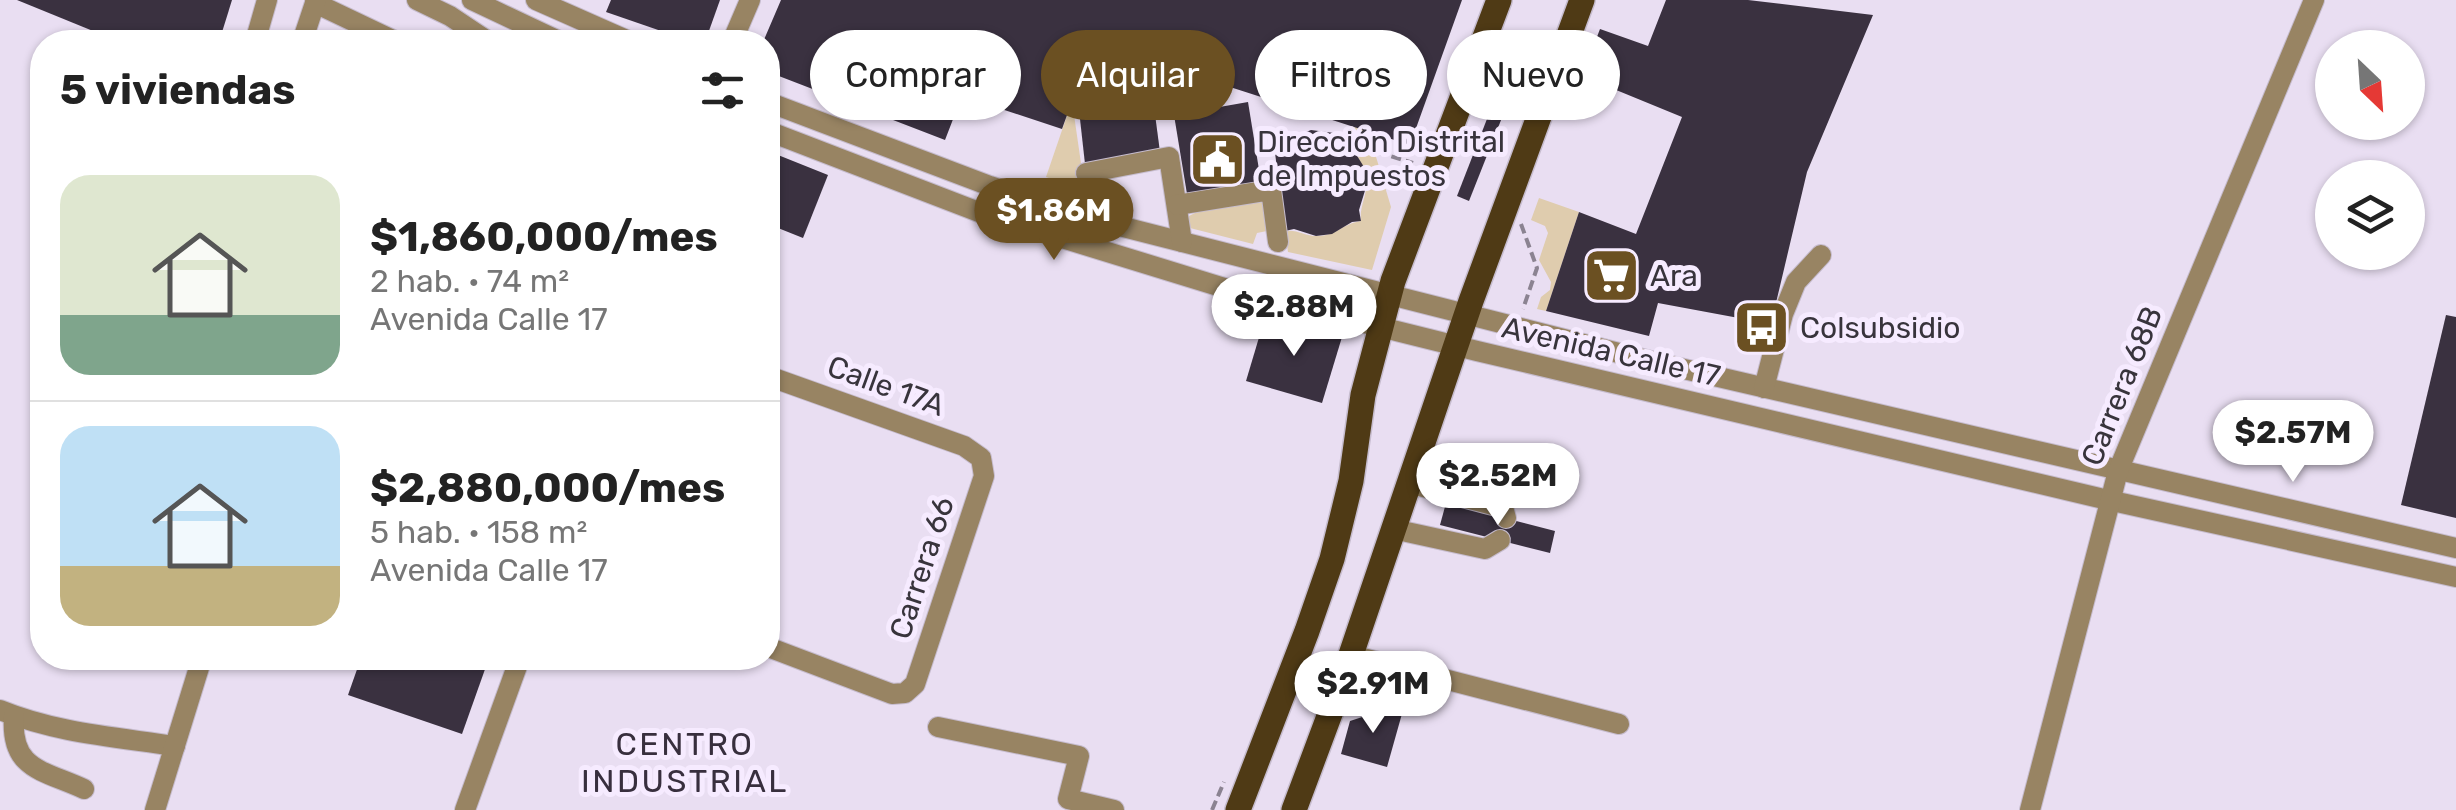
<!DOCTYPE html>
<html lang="es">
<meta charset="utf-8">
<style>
:root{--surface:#fff;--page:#f6f6f6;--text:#222;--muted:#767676;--line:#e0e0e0;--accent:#6b5022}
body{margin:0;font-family:Rubik,sans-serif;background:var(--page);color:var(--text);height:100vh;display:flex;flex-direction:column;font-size:38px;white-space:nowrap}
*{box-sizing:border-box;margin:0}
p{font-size:32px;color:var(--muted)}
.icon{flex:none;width:55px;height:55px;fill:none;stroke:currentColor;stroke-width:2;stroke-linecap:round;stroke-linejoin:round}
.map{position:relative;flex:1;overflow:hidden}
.details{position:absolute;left:30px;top:30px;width:750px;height:640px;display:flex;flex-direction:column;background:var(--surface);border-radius:40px;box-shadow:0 2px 8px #0004}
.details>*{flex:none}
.top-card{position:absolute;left:810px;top:30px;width:950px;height:90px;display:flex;gap:20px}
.needle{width:65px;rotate:155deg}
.buttons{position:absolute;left:2315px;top:30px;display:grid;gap:20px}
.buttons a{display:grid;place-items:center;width:110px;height:110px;border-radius:50%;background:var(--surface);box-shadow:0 2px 8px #0004;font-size:50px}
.price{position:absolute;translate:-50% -85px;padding:0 22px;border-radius:35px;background:#fff;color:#222;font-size:32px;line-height:65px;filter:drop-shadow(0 2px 5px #0008)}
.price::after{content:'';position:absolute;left:50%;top:60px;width:30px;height:22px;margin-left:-15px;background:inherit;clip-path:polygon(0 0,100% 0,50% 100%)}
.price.current{background:var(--accent);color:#fff}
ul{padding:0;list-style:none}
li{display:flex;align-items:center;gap:30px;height:250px;padding:0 30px}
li+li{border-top:2px solid var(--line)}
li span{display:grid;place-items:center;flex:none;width:280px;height:200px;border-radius:30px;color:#555}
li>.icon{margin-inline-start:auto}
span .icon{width:120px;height:120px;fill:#fffc;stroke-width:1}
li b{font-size:42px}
h2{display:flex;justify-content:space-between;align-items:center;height:120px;padding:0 30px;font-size:42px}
.pill{padding:0 35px;border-radius:45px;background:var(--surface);box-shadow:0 2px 8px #0004;font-size:35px;line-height:90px}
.pill.current{background:var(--accent);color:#fff}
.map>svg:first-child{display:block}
</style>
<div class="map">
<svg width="2456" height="810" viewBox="0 0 2456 810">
<rect width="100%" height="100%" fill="#e9def2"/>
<g fill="#dfccae">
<path d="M1072 101 1085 191 1046 177Z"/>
<path d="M1352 126 1378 134 1373 141 1374 150 1391 207 1372 270 1288 252 1285 231C1298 229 1306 237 1319 236 1336 235 1345 223 1361 221 1359 206 1368 195 1366 180 1364 160 1347 147 1352 126Z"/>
<path d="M1265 197 1272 230 1257 233 1253 244 1186 227 1185 218 1205 208Z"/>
<path d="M1539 198 1579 212 1546 311 1537 309 1541 297 1550 290 1551 282 1539 260 1548 233 1545 226 1531 220Z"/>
</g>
<g fill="#3a3140">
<path d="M17 0H232L219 42H120Z"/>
<path d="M611 0H720L705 42H693L606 12Z"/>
<path d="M781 0H1462L1410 145 1093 43 1062 129 962 96 945 140 771 73 768 69V42H763Z"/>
<path d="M1666 0H1748L1873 15 1807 172 1771 324 1658 303 1649 336 1546 311 1579 212 1636 234 1682 117 1582 76 1600 29 1648 46Z"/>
<path d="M1515 47 1528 52 1469 201 1457 196Z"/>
<path d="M1149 69 1160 152 1085 164 1080 119 1097 76Z"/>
<path d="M1248 102 1261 182 1187 194 1174 115Z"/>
<path d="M1311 130 1350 135 1351 146 1364 167 1367 184 1359 210 1361 221 1352 222 1332 234 1316 236 1294 229 1285 231 1274 145Z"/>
<path d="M768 151 828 175 803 238 768 224Z"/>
<path d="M1266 314 1342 337 1322 403 1246 381Z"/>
<path d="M2446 315 2456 317V518L2401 505Z"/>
<path d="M1446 503 1555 531 1550 553 1440 525Z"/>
<path d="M361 658H489L462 734 348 695Z"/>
<path d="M1405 703 1387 767 1341 754 1350 721Z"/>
</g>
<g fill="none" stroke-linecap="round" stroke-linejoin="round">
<defs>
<g id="minor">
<path d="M417 0 450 16 489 42"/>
<path d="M472 0 561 42"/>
<path d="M536 0 631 42"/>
<path d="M315 3 397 42"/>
<path d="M255 42 267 0"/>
<path d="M302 42 316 0"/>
<path d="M732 42 750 0"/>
<path d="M768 102 990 186 1084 217 1658 363 2456 548"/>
<path d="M768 131 984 214 1231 290 1477 351 2108 500 2456 577"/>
<path d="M1086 173 1169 157 1182 242"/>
<path d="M1177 205 1271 190 1278 242"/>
<path d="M768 376 964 446 981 458 984 476 915 684 905 693 892 694 768 647"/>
<path d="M1764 388 1783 314 1796 282 1821 255"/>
<path d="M1408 483 1497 506 1504 511 1506 518"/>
<path d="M1393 529 1485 549 1500 540"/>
<path d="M1351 655 1619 724"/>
<path d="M0 710C56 733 116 737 175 746"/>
<path d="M14 716C10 770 43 770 84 789"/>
<path d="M938 727 1079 756 1068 799 1114 810"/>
<path d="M155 810 202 658"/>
<path d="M465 810 520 658"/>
<path d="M2030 810 2118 471 2314 0"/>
</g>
<g id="major">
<path d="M1238 810 1307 631 1332 559 1351 481 1363 395 1393 281 1499 0"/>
<path d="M1294 810 1340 687 1471 301 1582 0"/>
</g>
</defs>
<use href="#minor" stroke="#c6bcce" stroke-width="22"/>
<use href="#major" stroke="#c6bcce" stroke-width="28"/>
<g stroke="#8b8391" stroke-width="4" stroke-dasharray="10 5" stroke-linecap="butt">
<path d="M1377 152 1413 163"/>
<path d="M1521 224 1537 268 1523 309"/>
<path d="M1212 810 1224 782"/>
</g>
<use href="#minor" stroke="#988463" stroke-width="20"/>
<use href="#major" stroke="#4f3a15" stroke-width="25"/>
</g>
<defs>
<symbol id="civic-square" viewBox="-11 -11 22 22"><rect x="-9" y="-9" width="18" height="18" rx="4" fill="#6b5022" stroke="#f6ebff"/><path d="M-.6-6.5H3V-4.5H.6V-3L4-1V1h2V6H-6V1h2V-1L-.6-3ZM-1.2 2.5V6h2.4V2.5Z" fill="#fff"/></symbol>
<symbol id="supermarket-square" viewBox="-11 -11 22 22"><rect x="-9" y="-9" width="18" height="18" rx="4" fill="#6b5022" stroke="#f6ebff"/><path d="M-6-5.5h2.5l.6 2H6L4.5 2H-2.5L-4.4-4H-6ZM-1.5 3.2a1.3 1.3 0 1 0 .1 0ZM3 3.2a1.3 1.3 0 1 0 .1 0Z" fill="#fff"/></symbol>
<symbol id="bus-square" viewBox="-11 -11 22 22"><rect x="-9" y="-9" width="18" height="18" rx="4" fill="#6b5022" stroke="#f6ebff"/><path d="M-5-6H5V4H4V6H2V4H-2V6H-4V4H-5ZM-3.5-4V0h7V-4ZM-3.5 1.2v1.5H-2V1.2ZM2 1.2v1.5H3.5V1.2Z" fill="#fff"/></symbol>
</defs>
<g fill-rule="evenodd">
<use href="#civic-square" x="1186" y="128" width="63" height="63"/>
<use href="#supermarket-square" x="1580" y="244" width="63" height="63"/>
<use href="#bus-square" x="1730" y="296" width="63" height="63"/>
</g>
<g text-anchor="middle" stroke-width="10" stroke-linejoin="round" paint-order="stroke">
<g font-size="30" fill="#38343c" stroke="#f6ebff" text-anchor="start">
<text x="1257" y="152">Dirección Distrital<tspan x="1257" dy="34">de Impuestos</tspan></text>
<text x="1650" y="286">Ara</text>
<text x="1800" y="338">Colsubsidio</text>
</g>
<g font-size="30" fill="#38343c" stroke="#f6ebff">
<text transform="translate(1611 352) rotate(13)" y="10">Avenida Calle 17</text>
<text transform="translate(886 386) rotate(20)" y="10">Calle 17A</text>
<text transform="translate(2122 386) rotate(-68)" y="10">Carrera 68B</text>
<text transform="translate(922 568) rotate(-72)" y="10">Carrera 66</text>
</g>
<g font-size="32" letter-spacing="2.5" fill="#382f3e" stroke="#f6ebff">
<text x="685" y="755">CENTRO<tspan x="685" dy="37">INDUSTRIAL</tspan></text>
</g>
</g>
</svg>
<div class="buttons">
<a><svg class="needle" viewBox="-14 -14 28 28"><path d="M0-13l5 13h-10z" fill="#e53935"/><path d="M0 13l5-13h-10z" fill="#767676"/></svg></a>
<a><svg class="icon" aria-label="layers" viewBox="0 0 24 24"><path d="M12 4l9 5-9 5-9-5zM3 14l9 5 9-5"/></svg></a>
</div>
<b class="price current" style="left:1054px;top:263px">$1.86M</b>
<b class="price" style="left:1294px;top:359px">$2.88M</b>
<b class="price" style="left:2293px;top:485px">$2.57M</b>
<b class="price" style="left:1498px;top:528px">$2.52M</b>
<b class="price" style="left:1373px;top:736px">$2.91M</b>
<div class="top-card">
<a class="pill">Comprar</a>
<a class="pill current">Alquilar</a>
<a class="pill">Filtros</a>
<a class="pill">Nuevo</a>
</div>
<section class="details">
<h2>5 viviendas<svg class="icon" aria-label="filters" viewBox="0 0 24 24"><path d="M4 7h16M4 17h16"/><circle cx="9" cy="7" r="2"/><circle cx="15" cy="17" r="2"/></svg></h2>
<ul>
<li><span style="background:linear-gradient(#dfe7d0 70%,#7fa58c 0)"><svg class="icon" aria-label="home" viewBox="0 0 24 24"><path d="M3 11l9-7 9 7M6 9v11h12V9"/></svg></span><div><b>$1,860,000/mes</b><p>2 hab. · 74 m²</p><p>Avenida Calle 17</p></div></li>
<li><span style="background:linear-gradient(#bfe0f5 70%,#c2b280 0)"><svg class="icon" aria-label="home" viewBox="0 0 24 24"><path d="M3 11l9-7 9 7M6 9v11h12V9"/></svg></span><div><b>$2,880,000/mes</b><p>5 hab. · 158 m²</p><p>Avenida Calle 17</p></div></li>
</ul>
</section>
</div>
